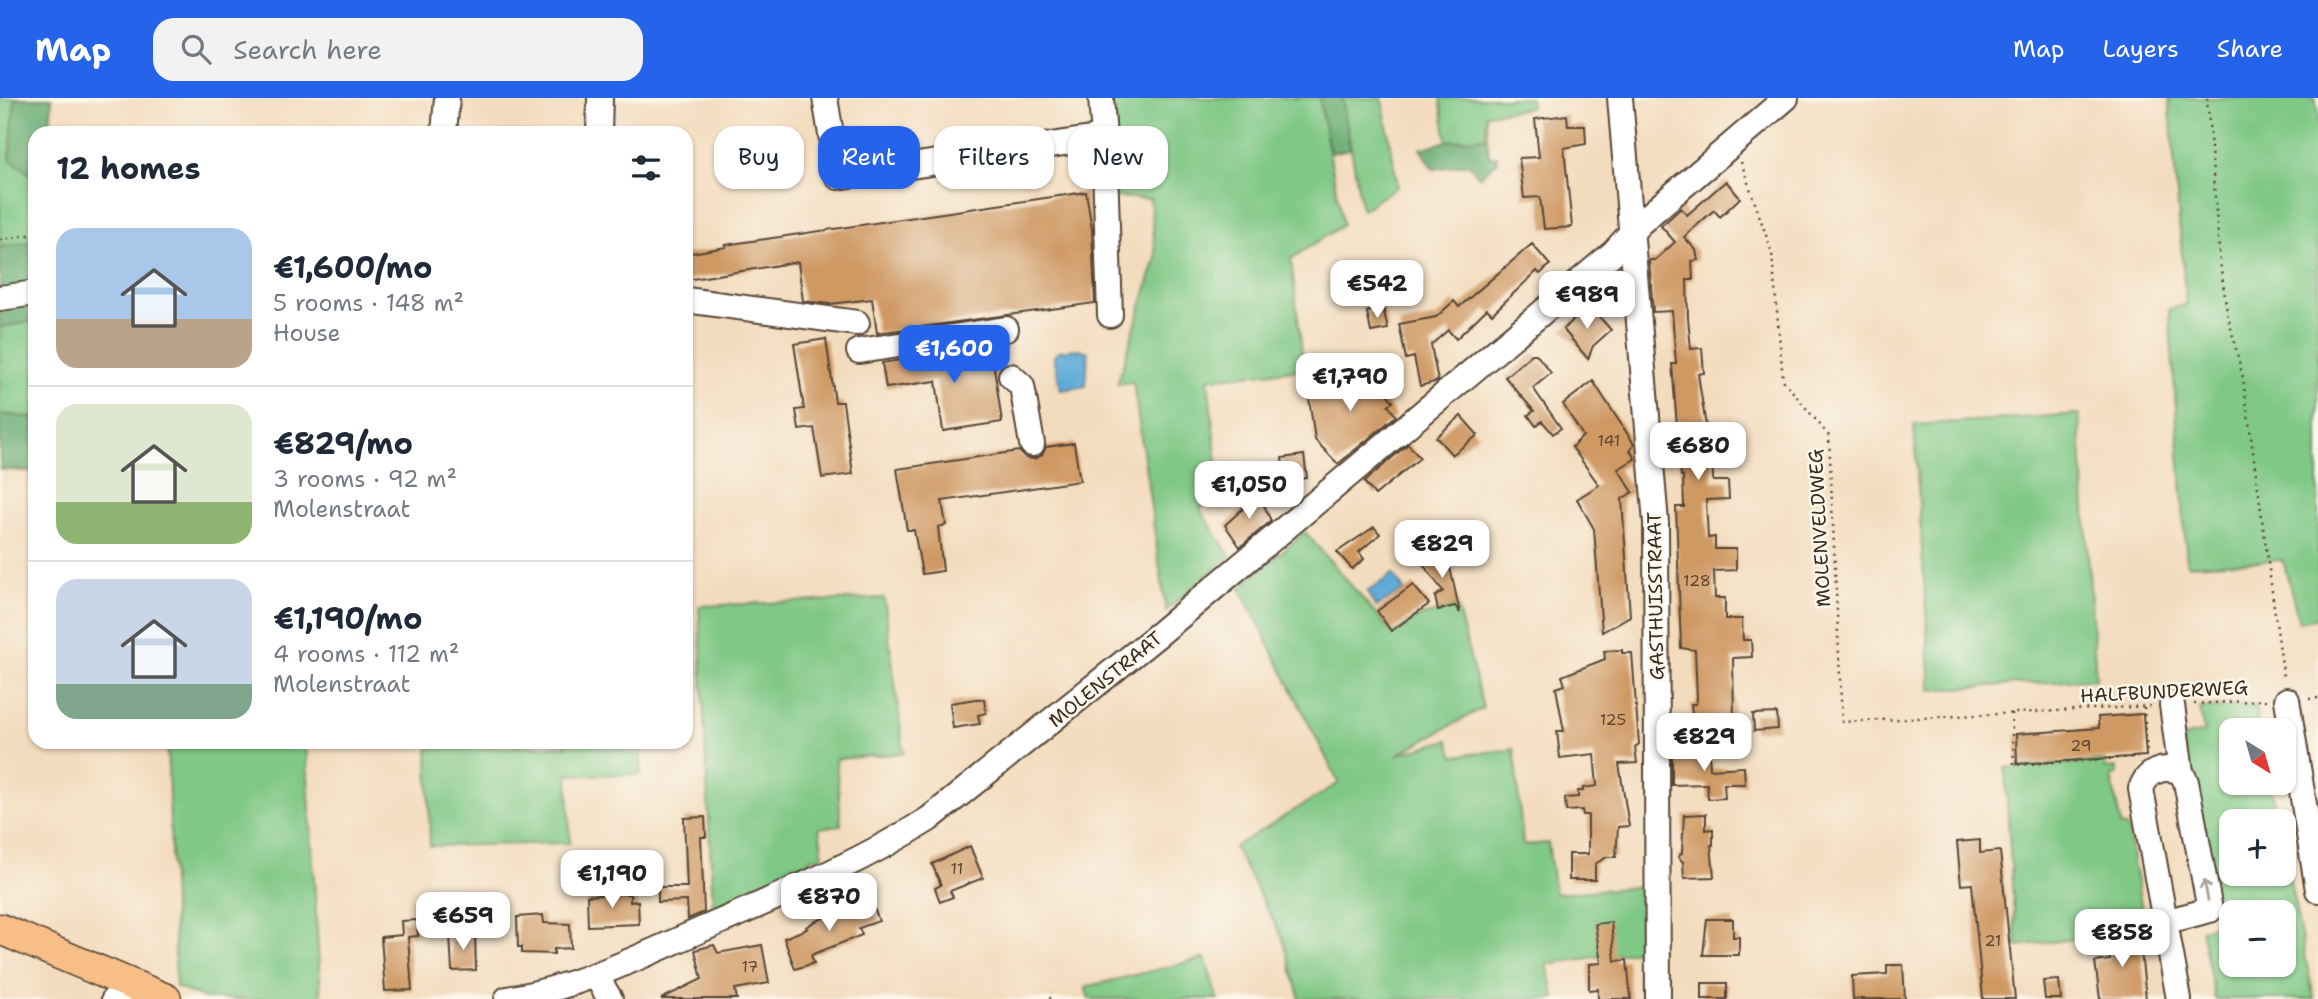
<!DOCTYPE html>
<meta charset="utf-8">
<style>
:root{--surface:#fff;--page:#f2f2f3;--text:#1f2937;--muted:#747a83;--line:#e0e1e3;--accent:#2563eb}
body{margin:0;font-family:"Shantell Sans",sans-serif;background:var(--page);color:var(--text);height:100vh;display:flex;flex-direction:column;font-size:26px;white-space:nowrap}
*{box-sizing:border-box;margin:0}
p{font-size:23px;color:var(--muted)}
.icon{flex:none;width:38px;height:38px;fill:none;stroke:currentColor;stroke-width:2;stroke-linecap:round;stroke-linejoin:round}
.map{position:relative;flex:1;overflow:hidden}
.details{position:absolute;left:28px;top:28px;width:665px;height:623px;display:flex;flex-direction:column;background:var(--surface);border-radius:21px;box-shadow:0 2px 5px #0004}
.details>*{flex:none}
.banner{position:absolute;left:714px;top:28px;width:665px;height:63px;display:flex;gap:14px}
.needle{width:46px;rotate:143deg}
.tools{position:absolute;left:2219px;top:620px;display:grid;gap:14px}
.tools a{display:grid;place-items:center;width:77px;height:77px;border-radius:14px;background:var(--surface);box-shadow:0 2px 5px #0004;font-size:35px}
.price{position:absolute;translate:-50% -60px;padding:0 16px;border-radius:14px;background:#fff;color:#222;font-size:23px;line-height:46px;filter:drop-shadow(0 2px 4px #0008)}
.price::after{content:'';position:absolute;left:50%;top:42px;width:21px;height:16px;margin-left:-10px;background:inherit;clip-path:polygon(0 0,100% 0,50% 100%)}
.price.on{background:var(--accent);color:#fff}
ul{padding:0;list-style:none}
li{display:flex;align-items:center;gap:21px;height:175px;padding:0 28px}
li+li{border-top:2px solid var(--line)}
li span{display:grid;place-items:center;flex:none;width:196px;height:140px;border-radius:21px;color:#555}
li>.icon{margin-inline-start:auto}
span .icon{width:84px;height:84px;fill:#fffc;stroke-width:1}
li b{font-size:30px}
h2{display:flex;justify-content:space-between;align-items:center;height:84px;padding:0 28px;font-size:30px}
.tag{padding:0 24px;border-radius:21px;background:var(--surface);box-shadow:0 2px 5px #0004;font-size:24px;line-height:63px}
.tag.on{background:var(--accent);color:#fff}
header{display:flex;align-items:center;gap:42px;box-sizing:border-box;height:98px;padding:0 35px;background:var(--accent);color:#fff}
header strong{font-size:33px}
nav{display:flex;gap:38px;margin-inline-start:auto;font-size:24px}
.search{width:490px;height:63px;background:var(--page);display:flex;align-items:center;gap:18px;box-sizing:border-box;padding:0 24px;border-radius:21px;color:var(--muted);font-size:26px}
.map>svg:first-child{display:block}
</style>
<header>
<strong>Map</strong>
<div class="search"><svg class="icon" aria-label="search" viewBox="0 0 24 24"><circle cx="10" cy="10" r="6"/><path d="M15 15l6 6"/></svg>Search here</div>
<nav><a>Map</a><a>Layers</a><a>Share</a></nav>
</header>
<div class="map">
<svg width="2318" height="901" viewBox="0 0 2318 901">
<rect width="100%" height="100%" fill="#fbf7ec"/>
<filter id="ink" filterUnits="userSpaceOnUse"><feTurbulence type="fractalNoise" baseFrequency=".0143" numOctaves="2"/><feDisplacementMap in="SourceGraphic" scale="14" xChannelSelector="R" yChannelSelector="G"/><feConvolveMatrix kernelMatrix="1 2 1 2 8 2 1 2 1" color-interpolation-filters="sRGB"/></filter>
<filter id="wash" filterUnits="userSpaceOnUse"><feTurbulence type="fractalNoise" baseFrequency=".00686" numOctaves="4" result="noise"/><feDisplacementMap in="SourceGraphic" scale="28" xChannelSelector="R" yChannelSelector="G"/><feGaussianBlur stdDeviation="1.57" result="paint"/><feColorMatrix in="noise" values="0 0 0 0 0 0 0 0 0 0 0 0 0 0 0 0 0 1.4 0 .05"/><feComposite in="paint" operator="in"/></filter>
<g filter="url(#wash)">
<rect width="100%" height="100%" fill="#f3dcbd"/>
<g fill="#80c885" stroke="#5e7952" stroke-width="2" fill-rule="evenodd">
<path d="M0 0H15L10 61 35 79V143L0 149Z"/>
<path d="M1108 0H1319L1343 127 1291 161 1304 271 1208 281 1220 393 1200 411 1230 458 1166 513 1133 284 1117 286 1156 160 1150 101 1112 99Z"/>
<path d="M1342 0H1382L1398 88 1362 112Z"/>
<path d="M1440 0H1530L1531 10 1486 16 1487 39 1447 43Z"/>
<path d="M2169 0H2315L2318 16V520L2299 524 2283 462 2187 467 2169 211 2186 207Z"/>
<path d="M35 223V320L0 316V229Z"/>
<path d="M2079 316 2096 581 1931 592 1914 327Z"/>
<path d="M1305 434 1393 536 1416 520 1457 508 1483 610 1396 657 1448 642 1454 658 1514 651 1523 747 1548 745 1555 796 1647 788 1646 852 1547 866 1555 900 1549 901H1300L1283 841 1234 749 1339 685 1240 489Z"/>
<path d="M884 500 904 655 836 661 841 727 819 730 823 758 809 761V767L713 812 699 508Z"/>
<path d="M2255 608 2259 632H2231V684H2270L2278 723H2231V775H2284V754L2314 901H2215L2201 831 2217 827 2182 639 2204 634 2200 610ZM2231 814H2284V866H2231Z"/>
<path d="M167 644H306L321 901H206L176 889Z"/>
<path d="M567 644H641V676L568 677 570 745 430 748 428 650 566 648Z"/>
<path d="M2104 663 2106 671 2117 670V677L2111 678 2121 728 2127 729 2144 823 2075 833V841L2016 848 2005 670Z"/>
<path d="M1205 860 1218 901H1089L1085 889Z"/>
</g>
<g fill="#68ac72" stroke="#526b48" stroke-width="2">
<path d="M15 0H52L50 35H35V79L10 61Z"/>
<path d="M1319 0H1342L1350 51 1330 55Z"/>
<path d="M1487 39 1489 59 1497 58 1498 63 1479 79 1469 66 1433 71 1420 51 1447 43Z"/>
<path d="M35 143V223L0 229V149Z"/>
<path d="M0 316 35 320V374L0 371Z"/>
</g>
<g fill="#5eabd7" stroke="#4c6a7a" stroke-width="2">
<path d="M1079 251 1088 254 1086 288 1061 292 1054 258 1059 253Z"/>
<path d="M1393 476 1404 492 1376 509 1367 494Z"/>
</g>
<g id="blocks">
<g fill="#cf9964">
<path d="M1567 17 1568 28H1585L1586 46 1564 50 1572 129 1544 131 1540 99 1524 100 1519 60 1539 59 1535 21Z"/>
<path d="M1726 83 1740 100 1720 119 1714 112 1684 139 1696 152 1698 162 1692 163 1693 182H1687L1688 220 1691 251 1702 250 1704 275 1698 276 1708 342H1712L1713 383H1728L1729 401 1706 402 1708 440 1715 439V451H1736V472L1714 473 1715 500H1725V521H1742L1743 542H1751L1752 559 1733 560 1734 624 1693 626 1691 606H1696L1697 600 1695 552 1681 550 1676 409H1684L1683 378H1681L1672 266H1676L1672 213 1653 214 1649 162H1655L1675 144 1661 128 1681 110 1687 117Z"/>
<path d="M1086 94 1092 131 1095 205 877 235 872 201 830 206 803 203 798 164 686 182V156L726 149 725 147Z"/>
<path d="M1532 146 1550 167 1540 176 1537 173 1492 216 1487 211 1456 241 1448 232 1431 247 1438 283 1420 288 1414 259 1406 261 1399 226 1436 219 1454 203 1459 209Z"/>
<path d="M1590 208 1611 232 1593 248 1588 261 1563 231Z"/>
<path d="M1383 210 1388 231 1371 234 1367 214Z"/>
<path d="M826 241 835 304H843L853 376 822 380 814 330 799 332 796 312 804 311 794 246Z"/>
<path d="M991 248 1002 324 943 333 936 283 886 290 882 265Z"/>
<path d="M1532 256H1536L1551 275 1533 290 1561 330 1553 336 1542 323 1536 328 1528 317 1534 313 1505 279Z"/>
<path d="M1378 269 1390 286 1384 291 1393 304 1388 307 1396 318 1338 366 1315 342 1308 293 1310 289 1365 280 1363 272Z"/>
<path d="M1593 283 1634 346 1630 352 1635 361 1618 371 1633 394 1622 401 1630 518 1602 534 1594 431 1577 401 1599 387 1572 349 1583 338 1563 306Z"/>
<path d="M1461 318 1478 337 1452 357 1436 339Z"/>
<path d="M1074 345 1080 383 942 403 946 427 938 429 943 473 922 476 914 432H907L897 371 1019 353 1026 360 1034 361 1042 357 1046 349Z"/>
<path d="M1408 346 1420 360 1375 397 1364 384Z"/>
<path d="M1304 357 1307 380 1285 383 1282 360Z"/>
<path d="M1259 396 1271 423 1240 449 1225 427Z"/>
<path d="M1374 429 1380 436 1359 454 1364 461 1352 471 1337 454Z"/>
<path d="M1447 456 1460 515 1455 508 1438 512 1435 499 1443 493 1419 461Z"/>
<path d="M1413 487 1429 506 1391 533 1377 513Z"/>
<path d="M1622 552V555H1632L1639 646 1635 649 1637 665 1619 666 1629 728 1618 729 1616 759H1607L1595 766V782H1569V756H1588V717H1583L1582 712 1566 713 1565 700 1578 699V693H1583V690L1597 688 1594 656 1560 660 1557 633H1564L1556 590 1565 587 1562 578 1605 561 1604 553Z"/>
<path d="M976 601H984L986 615 978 617 980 626 953 630 950 605Z"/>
<path d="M1777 615 1778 631 1754 633 1753 616Z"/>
<path d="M2143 616 2146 658 2017 666 2016 636 2099 630 2098 619Z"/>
<path d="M1672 654H1709L1710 671 1744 669 1745 686H1724L1725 700 1708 701 1707 686 1672 687Z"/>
<path d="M1706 716V732L1713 731V747H1711L1714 779 1684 780 1683 764 1678 759 1682 755 1684 717Z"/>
<path d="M705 719 706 739H701L704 814 688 821 687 803 658 804V789H687L684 720Z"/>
<path d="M1980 742V755L2000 753 2015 901H1983L1972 786 1961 787 1957 744Z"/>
<path d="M970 748 983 780 950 793 953 799 940 804 935 790 941 787 932 766Z"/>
<path d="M612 796H630V804L638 803 639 826 588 828 587 798Z"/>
<path d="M871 802 879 823 859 830 862 837 811 857 814 865 795 871 784 840 807 831 806 829 816 823Z"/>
<path d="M543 817 544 825 570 826 571 850 554 851V856L522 855V849H518L517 819Z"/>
<path d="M1707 821H1733V839H1739V857H1703Z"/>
<path d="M417 822 418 838 408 839 412 892 385 893 381 839 402 837 401 823Z"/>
<path d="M1611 824 1615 863 1627 862 1631 901H1598V891L1589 892V866L1601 865 1595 826Z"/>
<path d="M2139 834 2146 901H2100L2095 864 2110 862 2106 838Z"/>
<path d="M475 835 476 872 452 873 450 836Z"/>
<path d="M714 847 718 855 762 847 769 885 735 891 737 901H661L702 881 695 852Z"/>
<path d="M1887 867H1903L1905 901H1853L1852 878 1887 876Z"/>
<path d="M2059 882 2061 901H2045L2043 883Z"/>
<rect x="1702" y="885" width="25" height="16"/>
</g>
</g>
</g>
<g filter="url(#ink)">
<use href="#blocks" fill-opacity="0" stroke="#574536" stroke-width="2"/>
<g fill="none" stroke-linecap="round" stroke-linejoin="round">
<defs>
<g id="minor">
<path d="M825 0 838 79 1104 39 1101 0"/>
<path d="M1620 0 1656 425 1658 901"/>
<path d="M444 35 447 0"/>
<path d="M599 35 600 0"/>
<path d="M1104 39 1110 217"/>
<path d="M0 200 35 195"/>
<path d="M686 202 857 225"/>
<path d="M859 253 1006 231"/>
<path d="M1011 278 1022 288 1032 346"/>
<path d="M2287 602 2318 792"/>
<path d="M2172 607 2181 674"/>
<path d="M2164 824 2210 812 2186 684 2181 674C2163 667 2147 673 2141 691L2179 901"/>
<path d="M596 878 610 901"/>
<path d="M114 901 144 892"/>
<path d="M507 901C577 890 639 859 703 831 779 798 858 766 929 721L1159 536 1613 155 1640 125 1786 0"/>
</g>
<path id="major" d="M0 831 166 901"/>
</defs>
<use href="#minor" stroke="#574536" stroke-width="28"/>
<use href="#major" stroke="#574536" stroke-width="33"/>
<g stroke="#574536" stroke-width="2.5" stroke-dasharray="2 5" stroke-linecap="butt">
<path d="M2207 0 2220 164 2227 214 2243 280 2284 582"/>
<path d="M1741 64 1772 155 1783 282 1829 338 1842 624 2152 608"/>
<path d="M0 142 35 136"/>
<path d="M2309 601 2318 600"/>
<path d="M2194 606 2267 602"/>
<path d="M2144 609 2147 655"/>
<path d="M2011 615 2014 667 2138 659"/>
<path d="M1050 901 1052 894"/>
</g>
<use href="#minor" stroke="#fff" stroke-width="24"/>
<use href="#major" stroke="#f7be88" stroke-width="30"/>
</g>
<defs><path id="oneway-shaft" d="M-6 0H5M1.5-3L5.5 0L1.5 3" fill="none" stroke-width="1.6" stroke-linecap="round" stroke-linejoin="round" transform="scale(1.75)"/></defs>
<use stroke="#a79f9a" href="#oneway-shaft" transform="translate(2206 792) rotate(-101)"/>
</g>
<g text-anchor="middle" stroke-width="5" stroke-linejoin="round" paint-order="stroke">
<g font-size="16" fill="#604630">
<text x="1609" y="348">141</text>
<text x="1697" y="488">128</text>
<text x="1613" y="627">125</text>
<text x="2081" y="653">29</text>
<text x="957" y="776">11</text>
<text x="1993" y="848">21</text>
<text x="750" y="874">17</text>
</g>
<g font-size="19" fill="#3b2a1e" stroke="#fbf7ec">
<text transform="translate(1819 430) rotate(-93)" y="7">MOLENVELDWEG</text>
<text transform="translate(1655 498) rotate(-91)" y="7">GASTHUISSTRAAT</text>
<text transform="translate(1105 581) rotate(-39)" y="7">MOLENSTRAAT</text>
<text transform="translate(2164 593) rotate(-3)" y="7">HALFBUNDERWEG</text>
</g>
</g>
</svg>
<div class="tools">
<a><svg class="needle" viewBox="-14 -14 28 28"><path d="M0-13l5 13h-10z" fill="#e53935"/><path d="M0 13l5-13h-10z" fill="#747a83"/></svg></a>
<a>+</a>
<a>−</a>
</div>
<b class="price" style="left:1377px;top:222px">€542</b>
<b class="price" style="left:1587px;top:233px">€989</b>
<b class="price on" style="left:954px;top:287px">€1,600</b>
<b class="price" style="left:1350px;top:315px">€1,790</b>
<b class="price" style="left:1698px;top:384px">€680</b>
<b class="price" style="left:1249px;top:423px">€1,050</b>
<b class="price" style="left:1442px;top:482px">€829</b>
<b class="price" style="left:1704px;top:675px">€829</b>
<b class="price" style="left:612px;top:812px">€1,190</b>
<b class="price" style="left:829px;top:835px">€870</b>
<b class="price" style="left:463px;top:854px">€659</b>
<b class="price" style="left:2122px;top:871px">€858</b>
<div class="banner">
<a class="tag">Buy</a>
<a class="tag on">Rent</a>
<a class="tag">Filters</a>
<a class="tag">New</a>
</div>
<section class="details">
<h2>12 homes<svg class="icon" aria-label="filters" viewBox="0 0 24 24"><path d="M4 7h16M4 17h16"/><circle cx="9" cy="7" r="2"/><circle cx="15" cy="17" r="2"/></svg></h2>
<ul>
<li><span style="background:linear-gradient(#a9c7e8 65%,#b9a48a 0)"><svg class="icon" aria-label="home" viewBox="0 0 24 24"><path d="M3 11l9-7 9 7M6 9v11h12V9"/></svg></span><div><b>€1,600/mo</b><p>5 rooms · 148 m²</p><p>House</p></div></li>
<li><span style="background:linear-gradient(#dfe7d0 70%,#8fb573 0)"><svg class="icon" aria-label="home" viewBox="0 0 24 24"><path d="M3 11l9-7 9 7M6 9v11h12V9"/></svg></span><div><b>€829/mo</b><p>3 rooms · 92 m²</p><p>Molenstraat</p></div></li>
<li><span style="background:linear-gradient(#c9d6e8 75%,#7fa58c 0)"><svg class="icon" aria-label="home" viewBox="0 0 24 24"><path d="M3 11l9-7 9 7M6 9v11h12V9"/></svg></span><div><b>€1,190/mo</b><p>4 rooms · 112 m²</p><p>Molenstraat</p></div></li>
</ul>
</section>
</div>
